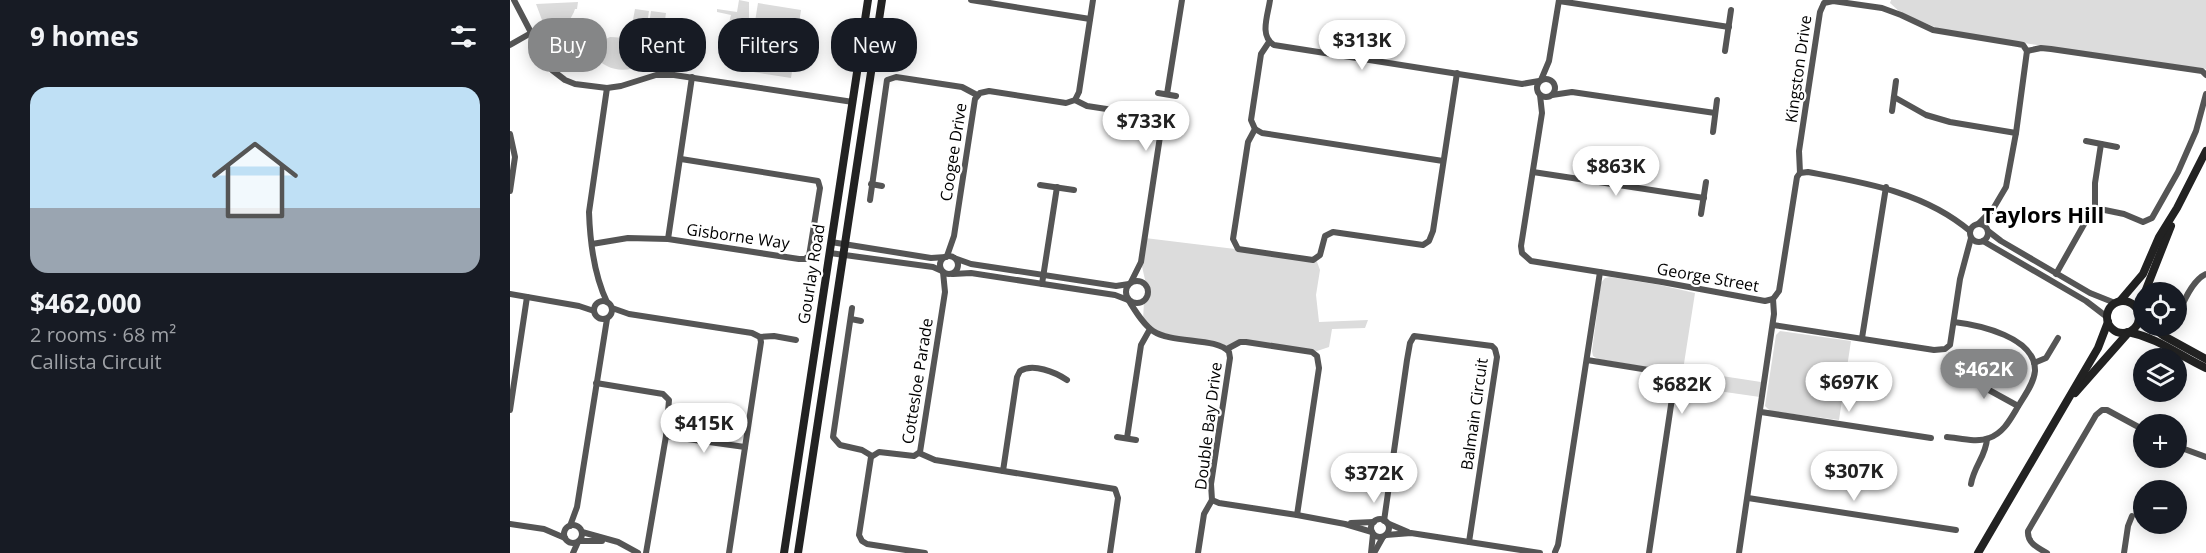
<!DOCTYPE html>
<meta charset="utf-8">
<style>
:root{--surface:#171b24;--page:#242831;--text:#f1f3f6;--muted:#9ea1a6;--accent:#858687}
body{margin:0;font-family:"Open Sans",sans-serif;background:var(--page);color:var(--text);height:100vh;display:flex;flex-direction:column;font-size:22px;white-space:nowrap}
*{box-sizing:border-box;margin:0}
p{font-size:20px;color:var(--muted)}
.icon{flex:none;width:33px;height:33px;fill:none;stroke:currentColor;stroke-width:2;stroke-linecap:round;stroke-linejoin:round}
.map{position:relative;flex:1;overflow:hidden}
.panel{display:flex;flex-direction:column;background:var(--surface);width:510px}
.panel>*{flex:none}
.banner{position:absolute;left:18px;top:18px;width:570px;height:54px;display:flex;gap:12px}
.buttons{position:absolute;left:1623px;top:282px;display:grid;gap:12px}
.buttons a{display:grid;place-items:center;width:54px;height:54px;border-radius:50%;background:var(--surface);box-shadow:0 3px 15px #0003;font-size:30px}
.price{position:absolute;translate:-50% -51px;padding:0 14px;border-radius:21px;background:#fff;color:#222;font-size:20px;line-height:39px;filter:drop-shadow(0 2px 3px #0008)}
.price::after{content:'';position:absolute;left:50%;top:36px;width:18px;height:14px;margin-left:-9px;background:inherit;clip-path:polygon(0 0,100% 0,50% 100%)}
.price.current{background:var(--accent);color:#fff}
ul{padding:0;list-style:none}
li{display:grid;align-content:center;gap:12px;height:318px;padding:0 30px}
li span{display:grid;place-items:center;height:186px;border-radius:18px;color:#555}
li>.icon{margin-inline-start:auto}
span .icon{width:108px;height:108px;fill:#fffc;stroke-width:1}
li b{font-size:26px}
h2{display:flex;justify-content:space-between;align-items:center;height:72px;padding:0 30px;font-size:26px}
.pill{padding:0 21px;border-radius:24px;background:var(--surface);box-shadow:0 3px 15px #0003;font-size:21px;line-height:54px}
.pill.current{background:var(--accent);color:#fff}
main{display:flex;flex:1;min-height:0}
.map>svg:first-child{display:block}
</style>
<main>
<section class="panel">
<h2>9 homes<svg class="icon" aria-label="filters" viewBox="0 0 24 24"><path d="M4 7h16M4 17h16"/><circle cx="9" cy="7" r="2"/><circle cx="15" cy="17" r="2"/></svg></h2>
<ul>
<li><span style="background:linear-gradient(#bfe0f5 65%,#9aa5b1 0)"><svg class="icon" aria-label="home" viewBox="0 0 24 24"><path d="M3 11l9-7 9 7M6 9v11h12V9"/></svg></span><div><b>$462,000</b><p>2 rooms · 68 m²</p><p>Callista Circuit</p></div></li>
</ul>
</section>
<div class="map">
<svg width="1696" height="553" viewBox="0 0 1696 553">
<rect width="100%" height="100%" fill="#fff"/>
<g fill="#dcdcdc">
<path d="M229 0 239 2V20L235 52H231L233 41 215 38 221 15 207 12V9L227 12Z"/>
<path d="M1381 0H1696V69L1437 32 1391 13 1380 3Z"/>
<path d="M68 2 67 9H65C62 19 53 26 56 38L32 20 26 4Z"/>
<path d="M248 3 291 10 281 78 237 71Z"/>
<path d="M125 9 139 11 135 38 120 36Z"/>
<path d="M141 11 156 13 152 41 137 38Z"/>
<path d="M100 37C114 37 125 40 135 51L133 64C115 74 97 71 83 55L85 44Z"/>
<path d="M635 238 806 259 810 270 806 295 809 322 858 320 855 328 822 329 819 347 807 351 737 342 717 349 647 333 633 321 634 301 638 293 631 262Z"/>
<path d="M1100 277 1150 285 1185 293 1173 370 1251 382 1250 397 1166 385V375L1160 371 1088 359 1083 356 1082 351 1091 283 1095 278Z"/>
<path d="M1270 331 1341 341 1329 420 1260 411 1255 406 1266 335Z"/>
</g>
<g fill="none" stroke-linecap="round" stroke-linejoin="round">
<g stroke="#555" stroke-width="6">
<path d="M4 0 37 63 42 70 55 80 65 84 97 88 111 86 146 75H164L343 102"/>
<path d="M461 0 580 19"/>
<path d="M760 0C758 15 749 36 764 45L1012 84 1029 81"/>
<path d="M1049 1 1219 27"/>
<path d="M759 42 751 54 741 120 745 129 752 133 933 161"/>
<path d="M0 45 21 33"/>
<path d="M1215 51 1221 10"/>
<path d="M1517 51 1531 48 1541 49 1692 71 1696 75"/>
<circle cx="1036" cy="88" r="9"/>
<path d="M1031 80 1039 61 1049 0"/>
<path d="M648 93 666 96"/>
<path d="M657 94 672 0"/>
<path d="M1030 95 1032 113 1011 246 1012 253 1021 261 1152 282 1255 301 1263 299 1269 291 1287 177 1290 173 1298 172C1356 183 1414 192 1460 231"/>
<path d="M1042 95 1062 92 1205 113"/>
<path d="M1384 97 1416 115 1440 122 1506 133"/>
<path d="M565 100 577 106 642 116 651 121V130L631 262 621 282"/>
<path d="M1382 111 1386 81"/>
<path d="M745 129 738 142 723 239 728 249 803 260 810 255 815 236 823 232 913 245 919 241 923 231 947 73"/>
<path d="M1203 132 1207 100"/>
<path d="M0 134 5 157 0 191"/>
<path d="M1576 141 1607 147"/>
<path d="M1023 172 1194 198"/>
<path d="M1290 173 1289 151 1310 12 1314 3 1323 1 1372 8 1391 15 1423 30 1508 44 1513 45 1517 51"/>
<path d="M361 184 372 186"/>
<path d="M530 185 564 190"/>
<path d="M360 200 377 80 386 77 452 87 467 95"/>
<path d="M1585 208V183L1591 144"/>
<path d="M1191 214 1196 182"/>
<path d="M1469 223 1483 209 1496 187 1506 133 1517 51"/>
<circle cx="1469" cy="233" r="9"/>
<path d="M1478 231 1491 241 1580 293 1605 303"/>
<path d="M158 239 182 77"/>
<path d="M1473 241 1576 301 1597 317"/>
<path d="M321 242 421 258 436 257"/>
<path d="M82 244 118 238 158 239 289 259H295L299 256 310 188 308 181 171 159"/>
<path d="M320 253 423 267 432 271"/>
<circle cx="439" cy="265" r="9"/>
<path d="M437 256 444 236 465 99 470 93 479 91 556 103 565 100 569 92 583 0"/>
<path d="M447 259 461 264 606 286 619 284"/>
<path d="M443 274 461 273 605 295 618 300"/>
<path d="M1546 274 1581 212 1585 208 1614 214 1633 222 1642 218 1668 172 1686 131 1696 94"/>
<circle cx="627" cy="292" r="11"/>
<path d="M532 284 547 187"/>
<path d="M0 294 69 306 84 311"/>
<circle cx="93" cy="310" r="9"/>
<path d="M619 301C626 312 633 324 643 331 662 344 707 337 719 352L720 358 701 484 702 500 709 503 787 515 835 524 862 532"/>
<path d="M97 302C84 275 80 242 79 212L97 88"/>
<path d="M102 308 119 314 242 333 250 337 251 342 219 553"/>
<path d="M342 308 323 437 330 445 352 450 362 456"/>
<path d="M1668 316C1673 302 1683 280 1696 274"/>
<path d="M341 319 351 321"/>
<path d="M1263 325 1424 350 1435 349 1440 345 1450 279 1461 238"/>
<path d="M250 337 264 336 286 340"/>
<path d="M1352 338 1376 187"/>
<path d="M717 349 730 342H736L802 352 807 356 809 368 787 515"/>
<path d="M1077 360 1151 372 1162 378 1164 385 1139 553"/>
<path d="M1524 363 1536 358 1548 338"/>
<path d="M1445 380 1468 384 1508 406"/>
<path d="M86 383 153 394 159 400 156 436 136 553"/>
<path d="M0 410 17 297"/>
<path d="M1251 412 1421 438"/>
<path d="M156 436 235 447"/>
<path d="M607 437 626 440"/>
<path d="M1437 437C1449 438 1467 443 1479 438 1494 433 1501 418 1509 405 1515 395 1524 383 1525 371 1526 337 1469 325 1444 322"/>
<path d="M617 438 631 345 640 329"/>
<path d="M1666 446 1696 457"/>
<path d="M409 453 425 460 605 489 608 498 600 553"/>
<path d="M493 471 507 377 510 371C523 363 545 372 557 380"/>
<path d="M1461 484C1464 466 1476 456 1477 439"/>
<path d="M1238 498 1446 530"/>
<circle cx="870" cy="528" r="9"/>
<path d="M874 521 897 360 900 343 904 336 982 346 985 349 987 357 959 542"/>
<path d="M841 523 864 522"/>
<path d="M877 523 898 532"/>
<path d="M0 524 34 529 55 538"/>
<circle cx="63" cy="534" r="9"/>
<path d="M60 526 67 507 97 319"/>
<path d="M72 532 108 542 128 553"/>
<path d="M876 535 901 533 1030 553"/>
<path d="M69 541H92"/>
<path d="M1045 552 1048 545 1090 272"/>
<path d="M63 553 68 542"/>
<path d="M415 553 357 544 352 541 349 535 361 457 369 452 404 456 410 452 435 292 433 272"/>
<path d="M688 553 694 514 702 500"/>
<path d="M861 553 863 534"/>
<path d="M864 553 873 537"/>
<path d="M1229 553 1264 314 1263 299"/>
<path d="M1537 553C1528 548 1517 543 1518 531L1586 415 1592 410H1597L1634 430"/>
<path d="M1614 553 1618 526 1622 516"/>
</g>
<g stroke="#222" stroke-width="8">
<path d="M1635 292 1661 226"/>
<circle cx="1613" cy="317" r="16"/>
<path d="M1610 301 1633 274 1649 237 1667 208 1696 151"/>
<path d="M1630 314 1634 298"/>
<path d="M1640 326 1654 336 1696 359"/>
<path d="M1618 332C1649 338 1668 355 1696 368"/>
<path d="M1565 393 1618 333"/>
<path d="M274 553 358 0"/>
<path d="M288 553 372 0"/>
<path d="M1468 553 1588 348 1598 322"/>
</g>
</g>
<g text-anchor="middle" stroke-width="4.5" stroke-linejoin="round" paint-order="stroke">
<g font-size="16" fill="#000" stroke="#fff">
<text transform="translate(1288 69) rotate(-82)" y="6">Kingston Drive</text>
<text transform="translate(443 152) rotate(-81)" y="6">Coogee Drive</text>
<text transform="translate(228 236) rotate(8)" y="6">Gisborne Way</text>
<text transform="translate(301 274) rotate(-81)" y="6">Gourlay Road</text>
<text transform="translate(1198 277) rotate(10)" y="6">George Street</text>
<text transform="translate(407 381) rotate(-81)" y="6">Cottesloe Parade</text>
<text transform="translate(964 414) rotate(-82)" y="6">Balmain Circuit</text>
<text transform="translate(698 426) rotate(-83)" y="6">Double Bay Drive</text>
</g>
<g font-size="22" font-weight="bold" fill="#000" stroke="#fff">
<text x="1533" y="223">Taylors Hill</text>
</g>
</g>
</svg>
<div class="buttons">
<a><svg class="icon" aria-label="locate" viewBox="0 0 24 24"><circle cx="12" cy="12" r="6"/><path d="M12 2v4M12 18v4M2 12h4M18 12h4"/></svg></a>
<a><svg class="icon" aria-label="layers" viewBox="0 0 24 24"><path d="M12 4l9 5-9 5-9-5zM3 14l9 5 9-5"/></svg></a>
<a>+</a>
<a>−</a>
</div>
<b class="price" style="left:852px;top:71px">$313K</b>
<b class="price" style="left:636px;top:152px">$733K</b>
<b class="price" style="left:1106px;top:197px">$863K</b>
<b class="price current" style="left:1474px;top:400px">$462K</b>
<b class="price" style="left:1339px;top:413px">$697K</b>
<b class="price" style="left:1172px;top:415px">$682K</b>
<b class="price" style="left:194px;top:454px">$415K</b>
<b class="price" style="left:1344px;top:502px">$307K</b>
<b class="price" style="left:864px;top:504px">$372K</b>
<div class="banner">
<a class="pill current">Buy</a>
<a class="pill">Rent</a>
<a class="pill">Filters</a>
<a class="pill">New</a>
</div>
</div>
</main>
